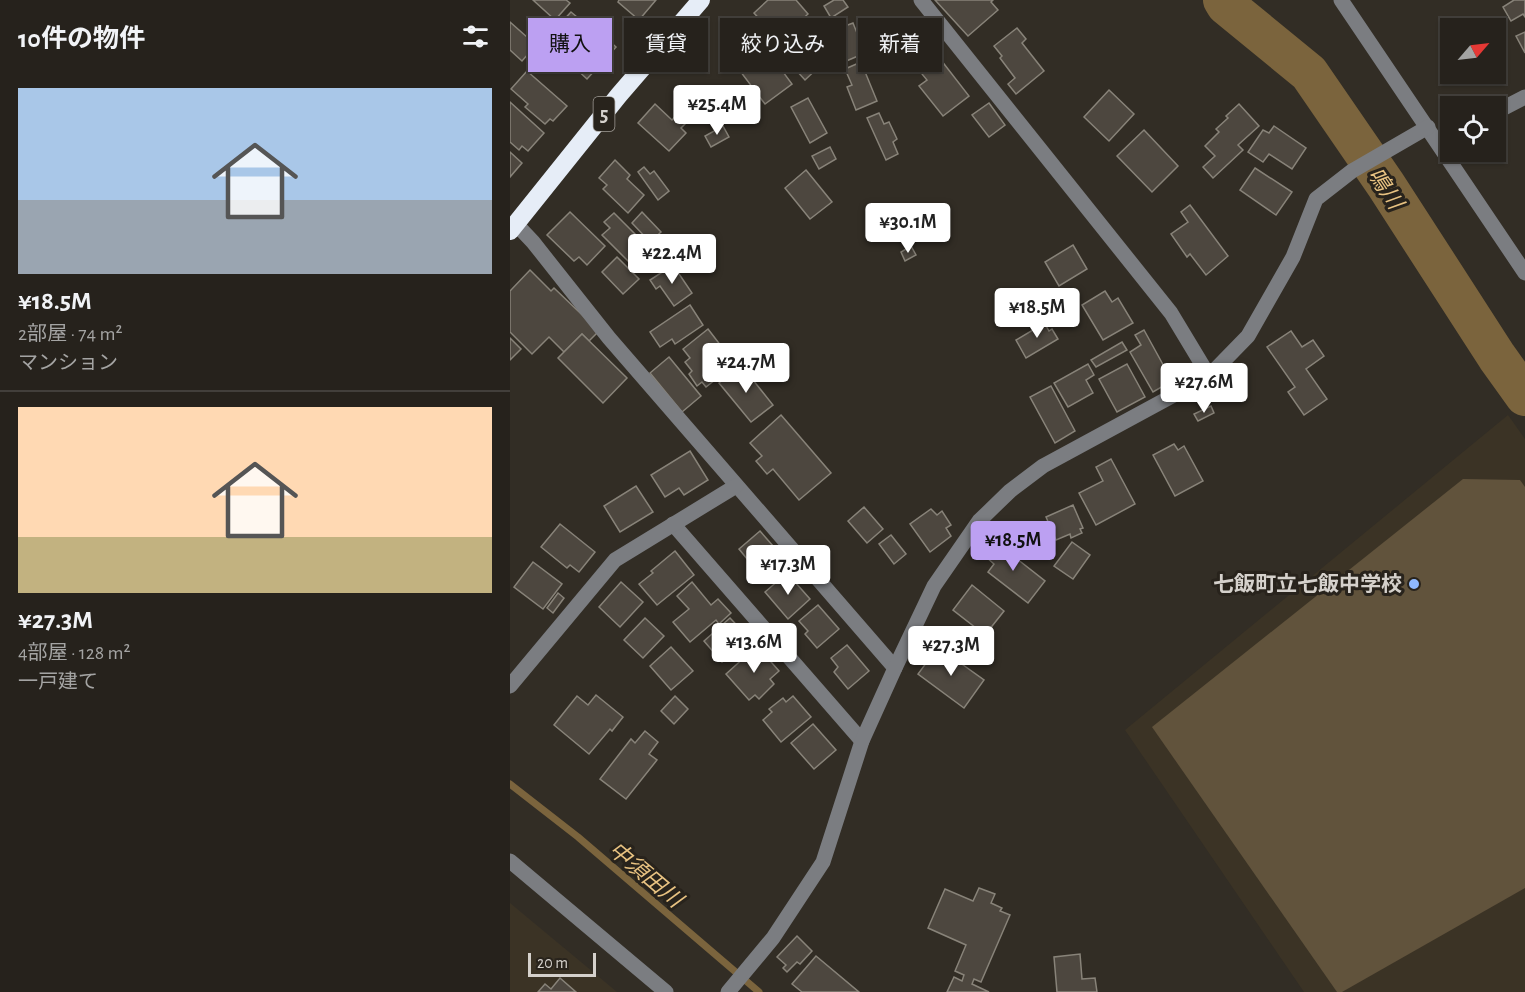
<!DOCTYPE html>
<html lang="ja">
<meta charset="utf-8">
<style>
:root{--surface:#26221c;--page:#2e2a25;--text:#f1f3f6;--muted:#a4a4a3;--line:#423f3b;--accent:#bca0f2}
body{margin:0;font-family:"Alegreya Sans","Noto Sans JP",sans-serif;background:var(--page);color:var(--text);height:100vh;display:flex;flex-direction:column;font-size:22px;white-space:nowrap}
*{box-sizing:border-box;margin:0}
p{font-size:20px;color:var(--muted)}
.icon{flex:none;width:33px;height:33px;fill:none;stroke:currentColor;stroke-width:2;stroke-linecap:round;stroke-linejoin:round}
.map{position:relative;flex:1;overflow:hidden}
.panel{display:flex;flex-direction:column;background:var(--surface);width:510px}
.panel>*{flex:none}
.guide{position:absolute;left:18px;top:18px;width:570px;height:54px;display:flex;gap:12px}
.needle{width:39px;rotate:62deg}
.buttons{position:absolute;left:930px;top:18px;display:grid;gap:12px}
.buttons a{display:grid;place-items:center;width:66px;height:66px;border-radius:0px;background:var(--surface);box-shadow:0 2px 4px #0004,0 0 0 2px var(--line);font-size:30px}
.scale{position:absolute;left:18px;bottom:15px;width:68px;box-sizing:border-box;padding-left:6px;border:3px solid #d5d1cc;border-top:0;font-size:16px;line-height:21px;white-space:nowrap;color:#d5d1cc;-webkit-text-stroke:4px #28231c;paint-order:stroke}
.price{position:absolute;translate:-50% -51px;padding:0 14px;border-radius:6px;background:#fff;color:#222;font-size:20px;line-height:39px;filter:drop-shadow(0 2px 3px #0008)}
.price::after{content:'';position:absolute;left:50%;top:36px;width:18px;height:14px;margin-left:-9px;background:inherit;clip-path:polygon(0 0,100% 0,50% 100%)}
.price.current{background:var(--accent);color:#111}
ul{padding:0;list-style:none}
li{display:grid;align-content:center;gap:12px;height:318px;padding:0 18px}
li+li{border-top:2px solid var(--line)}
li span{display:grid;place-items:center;height:186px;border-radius:0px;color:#555}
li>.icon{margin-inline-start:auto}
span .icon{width:108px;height:108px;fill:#fffc;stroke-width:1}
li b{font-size:26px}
h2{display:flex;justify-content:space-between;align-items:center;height:72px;padding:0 18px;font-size:26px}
.tag{padding:0 21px;border-radius:0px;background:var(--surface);box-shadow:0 2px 4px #0004,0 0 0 2px var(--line);font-size:21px;line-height:54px}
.tag.current{background:var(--accent);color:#111}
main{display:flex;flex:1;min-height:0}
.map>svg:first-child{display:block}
</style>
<main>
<section class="panel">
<h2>10件の物件<svg class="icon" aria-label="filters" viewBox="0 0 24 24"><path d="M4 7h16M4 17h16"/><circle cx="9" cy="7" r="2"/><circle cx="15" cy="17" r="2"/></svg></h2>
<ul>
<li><span style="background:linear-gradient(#a9c7e8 60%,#9aa5b1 0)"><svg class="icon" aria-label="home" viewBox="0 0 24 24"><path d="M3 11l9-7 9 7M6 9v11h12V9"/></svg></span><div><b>¥18.5M</b><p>2部屋 · 74 m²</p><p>マンション</p></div></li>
<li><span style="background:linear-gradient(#ffd9b3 70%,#c2b280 0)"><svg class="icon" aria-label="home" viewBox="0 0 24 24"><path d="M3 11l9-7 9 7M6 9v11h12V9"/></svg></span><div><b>¥27.3M</b><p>4部屋 · 128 m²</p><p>一戸建て</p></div></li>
</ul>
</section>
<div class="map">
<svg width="1015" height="992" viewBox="0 0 1015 992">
<rect width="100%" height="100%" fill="#322d25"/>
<g fill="#3b3325">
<path d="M998 415 1015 439V992H794L615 730Z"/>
<path d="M0 903 107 992H0Z"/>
</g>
<path fill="#61533c" d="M953 479 1010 480 1015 487V888L832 992H827L642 727Z"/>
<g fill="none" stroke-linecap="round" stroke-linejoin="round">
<path stroke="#7b643d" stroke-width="7" d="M0 784 68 837 249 992"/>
<path stroke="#7b643d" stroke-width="40" d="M713 0 716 5 799 73 876 185 987 357 1015 396"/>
</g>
<g fill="#4d473f" stroke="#888379" stroke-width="1.5">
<path d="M23 0H56L60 3 45 20Z"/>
<path d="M109 0H146L129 20 108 2Z"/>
<path d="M258 0H286L298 14 269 40 244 13Z"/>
<path d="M324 0H333L338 7 321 18 314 6Z"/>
<path d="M425 0H483L481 2 488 10 458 36Z"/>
<path d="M1004 0H1015V17L1013 14 1001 21 993 7Z"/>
<path d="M61 12 73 22 75 19 106 47 77 79 35 40Z"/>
<path d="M0 22 26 45 12 61 0 50Z"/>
<path d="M343 23 355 53 327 65 314 34Z"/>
<path d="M507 28 516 39 512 43 534 71 506 94 498 84 505 78 490 58 492 56 484 46Z"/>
<path d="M1015 32V53L1006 36Z"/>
<path d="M248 38 282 84 255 104 221 59Z"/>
<path d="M304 53 313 63 295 80 286 70Z"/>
<path d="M431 60 459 96 433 116 409 86 417 80 412 74Z"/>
<path d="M351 62 367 101 346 110 337 87 342 85 335 69Z"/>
<path d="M17 71 57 106 43 121 40 119 35 124 15 107 18 104 1 89Z"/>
<path d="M599 90 624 114 599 141 574 117Z"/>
<path d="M298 98 317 133 300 143 281 107Z"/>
<path d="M0 102 34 133 18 151 12 146 9 150 0 142Z"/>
<path d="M479 103 495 125 479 137 462 115Z"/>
<path d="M145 104 162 120 169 113 178 121 171 128 176 133 159 151 128 123Z"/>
<path d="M729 104 749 126 728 145 733 150 703 178 693 167 705 156 695 146 709 132 706 129 718 118 716 116Z"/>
<path d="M369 113 374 124 379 122 387 139 383 142 388 154 376 160 357 118Z"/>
<path d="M213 126 219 137 201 147 195 136Z"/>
<path d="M764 126 796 148 782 169 759 154 753 162 738 152 753 130 759 133Z"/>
<path d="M634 130 668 166 642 192 607 156Z"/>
<path d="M320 147 326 159 309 169 302 156Z"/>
<path d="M0 152 12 163 0 177Z"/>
<path d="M105 160 120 175 117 179 134 195 118 213 93 189 97 185 89 178Z"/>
<path d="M134 167 140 174 144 171 159 191 148 200 128 172Z"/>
<path d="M745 168 782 192 766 215 730 190Z"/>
<path d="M296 170 322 202 300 219 275 188Z"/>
<path d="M680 205 718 256 696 275 680 254 677 257 661 234 678 222 671 212Z"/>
<path d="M60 212 95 246 77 265 69 257 64 261 37 235Z"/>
<path d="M132 212 151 232 140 242 122 223Z"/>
<path d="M104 213 138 247 121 264 92 235 100 228 94 222Z"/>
<path d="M563 245 577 269 549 286 535 262Z"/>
<path d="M401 246 406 255 395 261 391 252Z"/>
<path d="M107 257 129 279 113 294 92 272Z"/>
<path d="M163 265 182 293 164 306 150 286 146 289 140 280Z"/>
<path d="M20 270 41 291 44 288 89 331 79 341 72 334 54 352 39 337 22 354 0 332V291Z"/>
<path d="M595 291 602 302 608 298 623 323 593 340 572 305Z"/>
<path d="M180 305 193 325 165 344 162 339 150 347 140 332Z"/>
<path d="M531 317 539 331 542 329 548 339 516 358 506 340 528 327 524 321Z"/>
<path d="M198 329 225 364 196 387 192 382 187 386 179 374 182 371 175 362 180 358 173 349Z"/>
<path d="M634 330 662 381 643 392 620 352 631 345 625 335Z"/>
<path d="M781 331 792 347 803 340 814 356 796 369 817 399 794 415 778 392 785 387 757 347Z"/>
<path d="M72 334 117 378 93 403 48 358Z"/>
<path d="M0 338 11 349 0 360Z"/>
<path d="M612 342 617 350 586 367 581 360Z"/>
<path d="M159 357 191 396 172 412 140 373Z"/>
<path d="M578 364 584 375 576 380 583 393 558 407 544 383Z"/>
<path d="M617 364 635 397 607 412 589 379Z"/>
<path d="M231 365 263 405 241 422 209 383Z"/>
<path d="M541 386 565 431 545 443 520 397Z"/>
<path d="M701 406 704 413 688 421 684 414Z"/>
<path d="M271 415 321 473 289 500 263 469 257 474 246 461 252 456 240 443Z"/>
<path d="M664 444 668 450 674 446 693 481 665 496 643 455Z"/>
<path d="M180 451 198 480 174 495 169 488 155 497 141 475Z"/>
<path d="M601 459 625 504 586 525 569 493 593 481 586 467Z"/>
<path d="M126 486 143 512 110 532 94 506Z"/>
<path d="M563 505 573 528 570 529 572 533 561 538 560 534 546 540 536 517Z"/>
<path d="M354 507 373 529 357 543 338 521Z"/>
<path d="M421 509 427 515 432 511 441 525 436 528 441 536 420 552 400 524Z"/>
<path d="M50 524 85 552 69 572 60 565 57 568 31 547Z"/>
<path d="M250 531 278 563 256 582 229 549Z"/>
<path d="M381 535 396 554 384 564 369 544Z"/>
<path d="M489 538 505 551 502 555 535 581 518 603 478 572 484 564 475 556Z"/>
<path d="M562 542 580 555 563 579 544 566Z"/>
<path d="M165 551 184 575 147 605 129 584 143 573 141 571Z"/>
<path d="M23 562 52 584 33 609 4 587Z"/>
<path d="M277 573 300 599 278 619 255 592Z"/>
<path d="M111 582 133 602 110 627 89 607Z"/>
<path d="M182 582 201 605 208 599 221 613 209 624 206 620 180 642 163 622 179 609 167 596Z"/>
<path d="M462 585 494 611 475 635 443 610Z"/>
<path d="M48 593 54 598 43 613 37 608Z"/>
<path d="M308 605 329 629 307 648 295 634 298 631 289 621Z"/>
<path d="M135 618 154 636 133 658 114 640Z"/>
<path d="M220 618 239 638 212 662 194 641Z"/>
<path d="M337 645 359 671 338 689 324 672 328 667 321 658Z"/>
<path d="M247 646 269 671 260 679 264 684 249 699 245 695 239 700 216 674Z"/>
<path d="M161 647 183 671 161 690 140 666Z"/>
<path d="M428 647 474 680 454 708 408 674Z"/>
<path d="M86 695 113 717 102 731 100 729 79 754 44 725 67 696 78 705Z"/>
<path d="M165 696 178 709 164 724 151 711Z"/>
<path d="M283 696 301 717 271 742 253 720 262 712 259 709 273 698 276 702Z"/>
<path d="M303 724 326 750 304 769 281 743Z"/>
<path d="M135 731 148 742 139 754 147 760 116 799 90 779 121 739 125 743Z"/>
<path d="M469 888 485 894 481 903 492 908 490 911 500 915 471 982 464 979 462 984 479 992H437L444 977 452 981 454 975 445 971 456 945 418 928 435 889 463 901Z"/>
<path d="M287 936 302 951 290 964 287 962 277 972 273 968 276 965 267 957Z"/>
<path d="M570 954 572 979 585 978 587 992H547L544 957Z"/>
<path d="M306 956 349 992H292L282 984Z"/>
<path d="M50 978 66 992H28L35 984 41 989Z"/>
</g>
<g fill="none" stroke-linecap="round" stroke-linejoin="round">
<g stroke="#7b7d81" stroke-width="15">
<path d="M411 0 661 313 699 376"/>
<path d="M831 0 1015 273"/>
<path d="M986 112 1015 97"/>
<path d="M6 224 23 242 99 338 385 668"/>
<path d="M163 524 352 741"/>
<path d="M0 686 105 560 226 486"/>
<path d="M0 861 156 992"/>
<path d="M218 992 263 938 313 862 352 741 385 668 424 586 469 521 500 491 533 466 699 376 738 336 783 257 806 199 842 171 918 127"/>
</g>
<path stroke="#e6edf7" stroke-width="18" d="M0 231 109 95 191 0"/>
</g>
<circle fill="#8fb8fd" stroke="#28231c" stroke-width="2" cx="904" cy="584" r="6"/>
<g text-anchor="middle" stroke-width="6" stroke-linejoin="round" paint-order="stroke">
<rect fill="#28231c" stroke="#a19d97" stroke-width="1.5" x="83.5" y="97" width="21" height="34" rx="4.5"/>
<g font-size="20" font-weight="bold" fill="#d5d1cc">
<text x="94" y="121">5</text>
</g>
<g font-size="21" font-weight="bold" fill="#d5d1cc" stroke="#28231c" text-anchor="end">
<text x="892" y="591">七飯町立七飯中学校</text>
</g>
<g font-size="22" font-style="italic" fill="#e9c382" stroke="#28231c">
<text transform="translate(876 188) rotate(56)" y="8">鳴川</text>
<text transform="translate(136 874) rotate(40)" y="8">中須田川</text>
</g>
</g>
</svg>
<div class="buttons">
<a><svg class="needle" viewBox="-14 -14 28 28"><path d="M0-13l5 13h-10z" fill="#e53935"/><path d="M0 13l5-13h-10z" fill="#a4a4a3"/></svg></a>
<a><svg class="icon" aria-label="locate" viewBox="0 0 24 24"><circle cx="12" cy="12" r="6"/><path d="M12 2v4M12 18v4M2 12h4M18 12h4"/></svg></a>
</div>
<div class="scale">20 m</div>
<b class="price" style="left:207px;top:136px">¥25.4M</b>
<b class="price" style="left:398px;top:254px">¥30.1M</b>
<b class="price" style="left:162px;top:285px">¥22.4M</b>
<b class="price" style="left:527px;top:339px">¥18.5M</b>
<b class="price" style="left:236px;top:394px">¥24.7M</b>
<b class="price" style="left:694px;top:414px">¥27.6M</b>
<b class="price current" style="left:503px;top:572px">¥18.5M</b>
<b class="price" style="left:278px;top:596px">¥17.3M</b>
<b class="price" style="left:244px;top:674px">¥13.6M</b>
<b class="price" style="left:441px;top:677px">¥27.3M</b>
<div class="guide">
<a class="tag current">購入</a>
<a class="tag">賃貸</a>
<a class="tag">絞り込み</a>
<a class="tag">新着</a>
</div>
</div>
</main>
